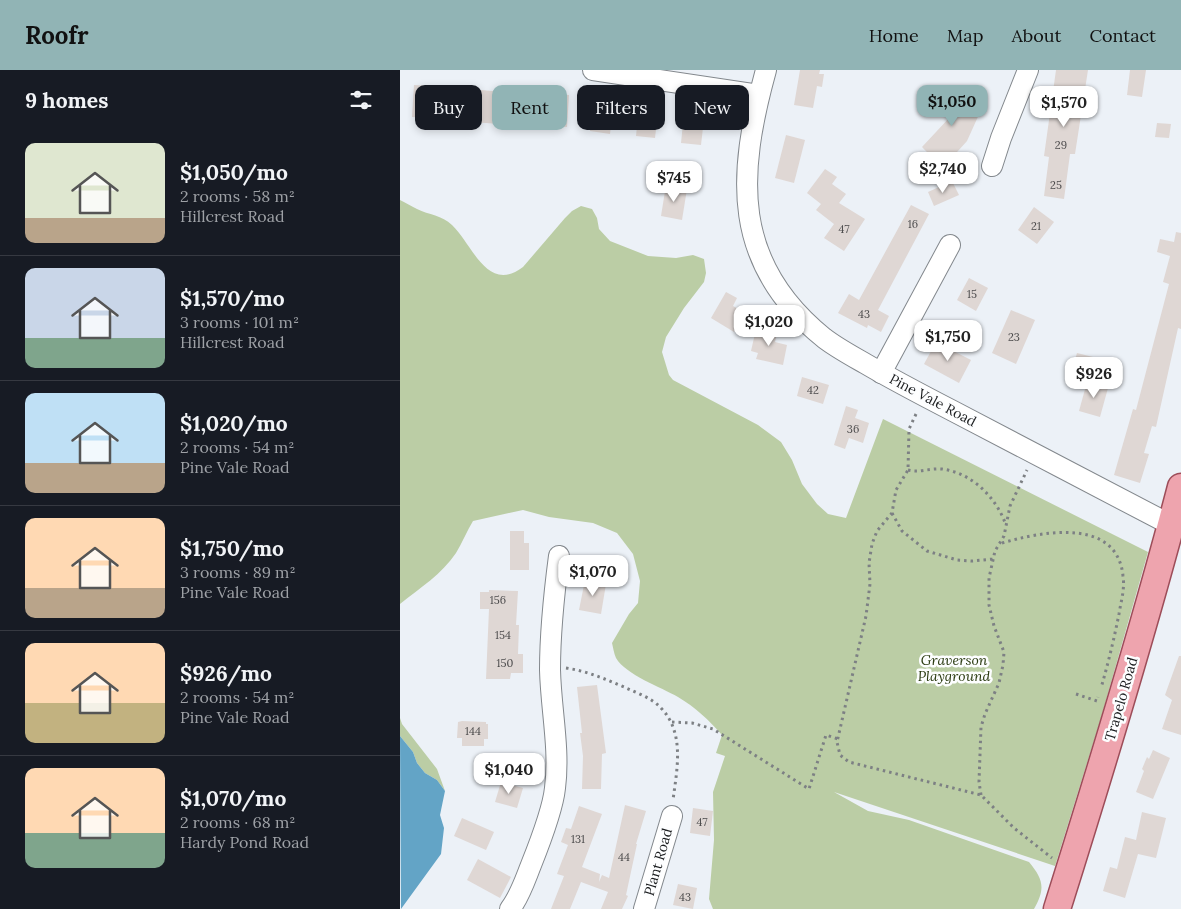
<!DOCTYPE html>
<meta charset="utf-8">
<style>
:root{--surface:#171b24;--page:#242831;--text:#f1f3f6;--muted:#9ea1a6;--line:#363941;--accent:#91b4b5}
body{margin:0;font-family:Lora,serif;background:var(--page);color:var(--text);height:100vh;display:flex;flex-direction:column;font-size:19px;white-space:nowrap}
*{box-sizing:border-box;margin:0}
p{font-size:16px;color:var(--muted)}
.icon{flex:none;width:28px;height:28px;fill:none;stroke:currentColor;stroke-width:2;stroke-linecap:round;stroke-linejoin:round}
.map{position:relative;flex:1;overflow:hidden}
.panel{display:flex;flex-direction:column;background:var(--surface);width:400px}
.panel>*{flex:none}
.banner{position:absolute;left:15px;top:15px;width:475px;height:45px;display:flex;gap:10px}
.price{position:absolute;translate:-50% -42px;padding:0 11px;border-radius:10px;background:#fff;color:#222;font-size:16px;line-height:32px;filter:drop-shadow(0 1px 2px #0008)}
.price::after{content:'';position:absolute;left:50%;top:30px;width:15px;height:11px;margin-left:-8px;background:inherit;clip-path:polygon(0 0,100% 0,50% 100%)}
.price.active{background:var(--accent);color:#111}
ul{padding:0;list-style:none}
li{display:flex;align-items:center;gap:15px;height:125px;padding:0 25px}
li+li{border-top:1px solid var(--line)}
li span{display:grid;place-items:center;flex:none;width:140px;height:100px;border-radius:10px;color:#555}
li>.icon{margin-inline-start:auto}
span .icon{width:60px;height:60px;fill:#fffc;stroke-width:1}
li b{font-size:21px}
h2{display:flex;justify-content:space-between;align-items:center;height:60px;padding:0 25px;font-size:21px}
.tag{padding:0 18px;border-radius:10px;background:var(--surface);box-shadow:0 2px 8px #0003;font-size:18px;line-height:45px}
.tag.active{background:var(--accent);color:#111}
header{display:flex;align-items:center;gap:30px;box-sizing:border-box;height:70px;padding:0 25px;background:var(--accent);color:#111}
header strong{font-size:24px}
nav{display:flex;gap:28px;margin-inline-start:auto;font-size:18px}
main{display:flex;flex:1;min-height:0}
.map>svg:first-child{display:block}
</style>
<header>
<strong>Roofr</strong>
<nav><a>Home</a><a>Map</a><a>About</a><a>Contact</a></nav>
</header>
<main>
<section class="panel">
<h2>9 homes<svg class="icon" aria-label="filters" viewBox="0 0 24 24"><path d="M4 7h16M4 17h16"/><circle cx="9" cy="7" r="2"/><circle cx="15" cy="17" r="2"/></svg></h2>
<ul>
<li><span style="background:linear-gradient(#dfe7d0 75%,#b9a48a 0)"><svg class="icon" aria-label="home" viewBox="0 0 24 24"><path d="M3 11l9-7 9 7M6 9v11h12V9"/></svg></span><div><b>$1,050/mo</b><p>2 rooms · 58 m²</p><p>Hillcrest Road</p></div></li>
<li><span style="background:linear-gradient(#c9d6e8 70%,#7fa58c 0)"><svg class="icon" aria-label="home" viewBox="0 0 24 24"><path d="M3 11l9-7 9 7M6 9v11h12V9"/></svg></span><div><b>$1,570/mo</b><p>3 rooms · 101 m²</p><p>Hillcrest Road</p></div></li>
<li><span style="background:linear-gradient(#bfe0f5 70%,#b9a48a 0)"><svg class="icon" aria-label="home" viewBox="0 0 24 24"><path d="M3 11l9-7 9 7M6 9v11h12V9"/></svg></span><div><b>$1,020/mo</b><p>2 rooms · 54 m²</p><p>Pine Vale Road</p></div></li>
<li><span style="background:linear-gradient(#ffd9b3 70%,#b9a48a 0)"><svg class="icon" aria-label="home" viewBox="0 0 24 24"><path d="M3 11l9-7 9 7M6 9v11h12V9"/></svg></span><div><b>$1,750/mo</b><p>3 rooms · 89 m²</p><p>Pine Vale Road</p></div></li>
<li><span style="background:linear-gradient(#ffd9b3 60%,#c2b280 0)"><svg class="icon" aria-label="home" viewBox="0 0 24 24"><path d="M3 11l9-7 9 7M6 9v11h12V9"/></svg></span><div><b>$926/mo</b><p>2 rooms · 54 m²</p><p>Pine Vale Road</p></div></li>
<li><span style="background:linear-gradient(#ffd9b3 65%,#7fa58c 0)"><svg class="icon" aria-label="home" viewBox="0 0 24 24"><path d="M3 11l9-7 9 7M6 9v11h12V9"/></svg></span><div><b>$1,070/mo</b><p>2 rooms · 68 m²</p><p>Hardy Pond Road</p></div></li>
</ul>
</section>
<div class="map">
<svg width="781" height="839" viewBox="0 0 781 839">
<rect width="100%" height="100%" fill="#ecf1f7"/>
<g fill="#bbcda5">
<path d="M0 130C6 133 11 136 17 139 29 145 42 145 52 155 73 175 87 224 123 197L165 148 172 141 181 136 192 139 197 148 199 159 210 171 248 186 276 188 293 185 304 189 306 203 304 212 284 238 266 267 262 282 269 305 273 310 358 355 381 372 392 390 402 414 417 434 428 444 446 448 483 349 748 482 701 648 655 796 434 722 468 741 509 750 629 792C643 809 646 818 634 839H313L309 829 314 770 313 722 325 686 316 683 322 665C309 650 295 637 278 627 261 617 226 605 216 588 214 584 213 577 212 573L229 544 238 533 240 511 233 484 217 463 193 453 149 447 123 440 73 451C67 461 62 473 56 483 42 504 20 518 0 534Z"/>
<path d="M0 648 2 654 37 699 45 721 37 710 25 703 17 693 13 682 0 666Z"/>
</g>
<path fill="#63a4c6" d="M0 666 13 682 17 693 25 703 37 710 45 721 40 745 44 758 41 784 1 839Z"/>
<g fill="#dfd7d4">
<path d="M400 0H420L419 4H424L422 17 417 16 413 38 394 35Z"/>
<path d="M656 0H688L675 84H670L664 129 644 126 649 87 644 86Z"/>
<path d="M730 0H746L742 27 727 25Z"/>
<path d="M14 15 35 16 33 48 12 47Z"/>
<path d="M104 17 123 19 120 58 100 56V54L57 51 59 18 103 22Z"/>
<path d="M541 22 581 40 567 71 548 92 537 82 532 87 522 77 550 47 534 39Z"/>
<path d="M150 24 169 25 167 57 146 55Z"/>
<path d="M194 29 214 32 210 64 190 61Z"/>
<path d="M239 36 254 38 253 41 258 42 255 68 236 66Z"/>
<path d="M284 43 299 44 298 48 304 49 301 75 281 73Z"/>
<path d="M757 53 771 54 769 68 755 67Z"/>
<path d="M386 65 405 70 394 113 375 108Z"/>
<path d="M425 99 437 107 432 114 446 124 439 133 465 149 444 181 424 168 434 154 416 140 421 134 407 123Z"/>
<path d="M552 111 559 125 534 136 528 122Z"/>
<path d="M266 115 287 119 282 150 261 146Z"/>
<path d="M511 135 529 144 478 240 489 246 481 262 468 255 467 258 438 243 449 224 459 230Z"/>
<path d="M634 137 654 152 637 174 618 160Z"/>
<path d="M776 162 781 163V259L778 258 756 357 752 356 744 383 749 384 740 413 714 405 733 339 736 340 769 214 763 212 770 186 757 182 760 169 774 172Z"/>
<path d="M569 208 588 218 576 241 557 230Z"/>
<path d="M326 222 337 228 333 236 345 243 334 262 311 248Z"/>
<path d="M611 240 635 250 616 294 592 283Z"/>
<path d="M356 259 377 263 375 272 387 275 383 295 356 289 358 283 351 281Z"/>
<path d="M536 272 571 290 559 313 524 294Z"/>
<path d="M677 283 693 287 687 305 672 300Z"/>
<path d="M402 307 429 315 423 334 397 326Z"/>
<path d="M687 312 708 318 700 347 679 341Z"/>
<path d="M446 336 458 340 455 348 469 353 463 373 449 368 445 379 434 375Z"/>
<path d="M110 461H124V473H129V500H110Z"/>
<path d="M185 510 206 514 201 544 179 540Z"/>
<path d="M89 520 118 521 116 555H119L118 584H123V603H111L110 609H86L89 539H80V522H89Z"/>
<path d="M779 586H781V665L762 659 772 630 765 625Z"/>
<path d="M197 615 206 683 202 684 201 719H182L183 686 180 663H182L177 617Z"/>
<path d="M62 651 86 652V654H88V669H84V676H62V668H57L58 652Z"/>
<path d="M753 680 770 688 753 729 736 722 744 701 742 699 747 687 749 689Z"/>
<path d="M101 712 123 718 117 738 95 732Z"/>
<path d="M225 735 246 741 236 774H237L226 825 228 826 222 839H201L208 822 181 812 170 839H151L164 806 157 804 168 775 161 772 166 758 171 759 179 736 202 744 182 797 200 804 199 812 202 805 209 808Z"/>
<path d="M293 738 313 741 310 766 290 763Z"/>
<path d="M742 742 766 748 756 788 738 784 725 828 703 821 710 797 717 799 725 767 736 770Z"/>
<path d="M62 748 94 762 86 780 54 766Z"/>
<path d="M78 789 111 807 100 828 67 810Z"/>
<path d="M278 814 297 818 293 839 273 835Z"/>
</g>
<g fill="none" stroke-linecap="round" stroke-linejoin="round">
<defs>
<g id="minor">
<path d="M193 0 359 25"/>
<path d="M366 0C337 105 331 193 424 268 437 278 452 286 466 294 495 311 524 326 553 341 626 379 698 417 771 455"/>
<path d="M592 96 601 68 628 0"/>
<path d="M481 303 550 175"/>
<path d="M110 839C120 826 125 810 131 795 139 775 153 738 155 718 160 679 151 640 150 600 150 562 154 524 159 486"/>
<path d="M244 839 272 746"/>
</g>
<path id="major" d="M657 839C701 699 744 559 781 417"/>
</defs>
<use href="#minor" stroke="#83888d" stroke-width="22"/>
<use href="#major" stroke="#9d4d59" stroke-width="29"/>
<g stroke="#7d8084" stroke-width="3" stroke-dasharray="2.5 4" stroke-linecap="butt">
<path d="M516 344 509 359 508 400 496 420 492 443 477 461 472 474 469 493 470 514 466 546 437 672 440 685 449 692 581 725 614 758 652 788"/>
<path d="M508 400C519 403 530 398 542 399 572 403 596 427 606 455"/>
<path d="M492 443 502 461 527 481 557 490 572 491 594 489"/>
<path d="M602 473C640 462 717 446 723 506 725 519 721 531 719 544 714 569 708 594 701 618"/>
<path d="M166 598C187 601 205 609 224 617 237 623 252 628 261 638 285 663 277 699 273 730"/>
<path d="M676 624 697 631 698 627"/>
<path d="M272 652 292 653 313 659 409 719 426 665 438 669"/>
<path d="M581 725 579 712 581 657 585 644 599 613 603 595 604 582 594 556 589 535V508L595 481 604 466 610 436 627 400"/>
</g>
<use href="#minor" stroke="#fff" stroke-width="20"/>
<use href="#major" stroke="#eea4ae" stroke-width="26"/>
</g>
<g text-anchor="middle" stroke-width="5" stroke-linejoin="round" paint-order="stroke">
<g font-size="11" fill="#4d4c4d">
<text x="661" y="79">29</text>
<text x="656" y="119">25</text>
<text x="513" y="158">16</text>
<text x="636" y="160">21</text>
<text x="444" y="163">47</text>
<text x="572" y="228">15</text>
<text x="464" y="248">43</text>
<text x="614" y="271">23</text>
<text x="413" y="324">42</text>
<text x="453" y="363">36</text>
<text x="98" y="534">156</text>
<text x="103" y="569">154</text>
<text x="105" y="597">150</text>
<text x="73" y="665">144</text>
<text x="302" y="756">47</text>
<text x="178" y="773">131</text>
<text x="224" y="791">44</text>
<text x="285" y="831">43</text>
</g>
<g font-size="14" fill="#1c1e20" stroke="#fdfeff">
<text transform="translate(533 330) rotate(28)" y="5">Pine Vale Road</text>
<text transform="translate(721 629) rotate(-74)" y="5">Trapelo Road</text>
<text transform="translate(258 792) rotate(-74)" y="5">Plant Road</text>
</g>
<g font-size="14" font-style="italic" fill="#2a3a10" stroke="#fdfeff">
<text x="554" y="595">Graverson<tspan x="554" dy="16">Playground</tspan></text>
</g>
</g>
</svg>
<b class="price active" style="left:552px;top:57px">$1,050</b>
<b class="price" style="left:664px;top:58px">$1,570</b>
<b class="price" style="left:543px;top:124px">$2,740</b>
<b class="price" style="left:274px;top:133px">$745</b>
<b class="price" style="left:369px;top:277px">$1,020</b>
<b class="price" style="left:548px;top:292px">$1,750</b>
<b class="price" style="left:694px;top:329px">$926</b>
<b class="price" style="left:193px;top:527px">$1,070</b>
<b class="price" style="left:109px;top:725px">$1,040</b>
<div class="banner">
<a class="tag">Buy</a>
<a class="tag active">Rent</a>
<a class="tag">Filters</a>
<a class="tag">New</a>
</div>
</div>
</main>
